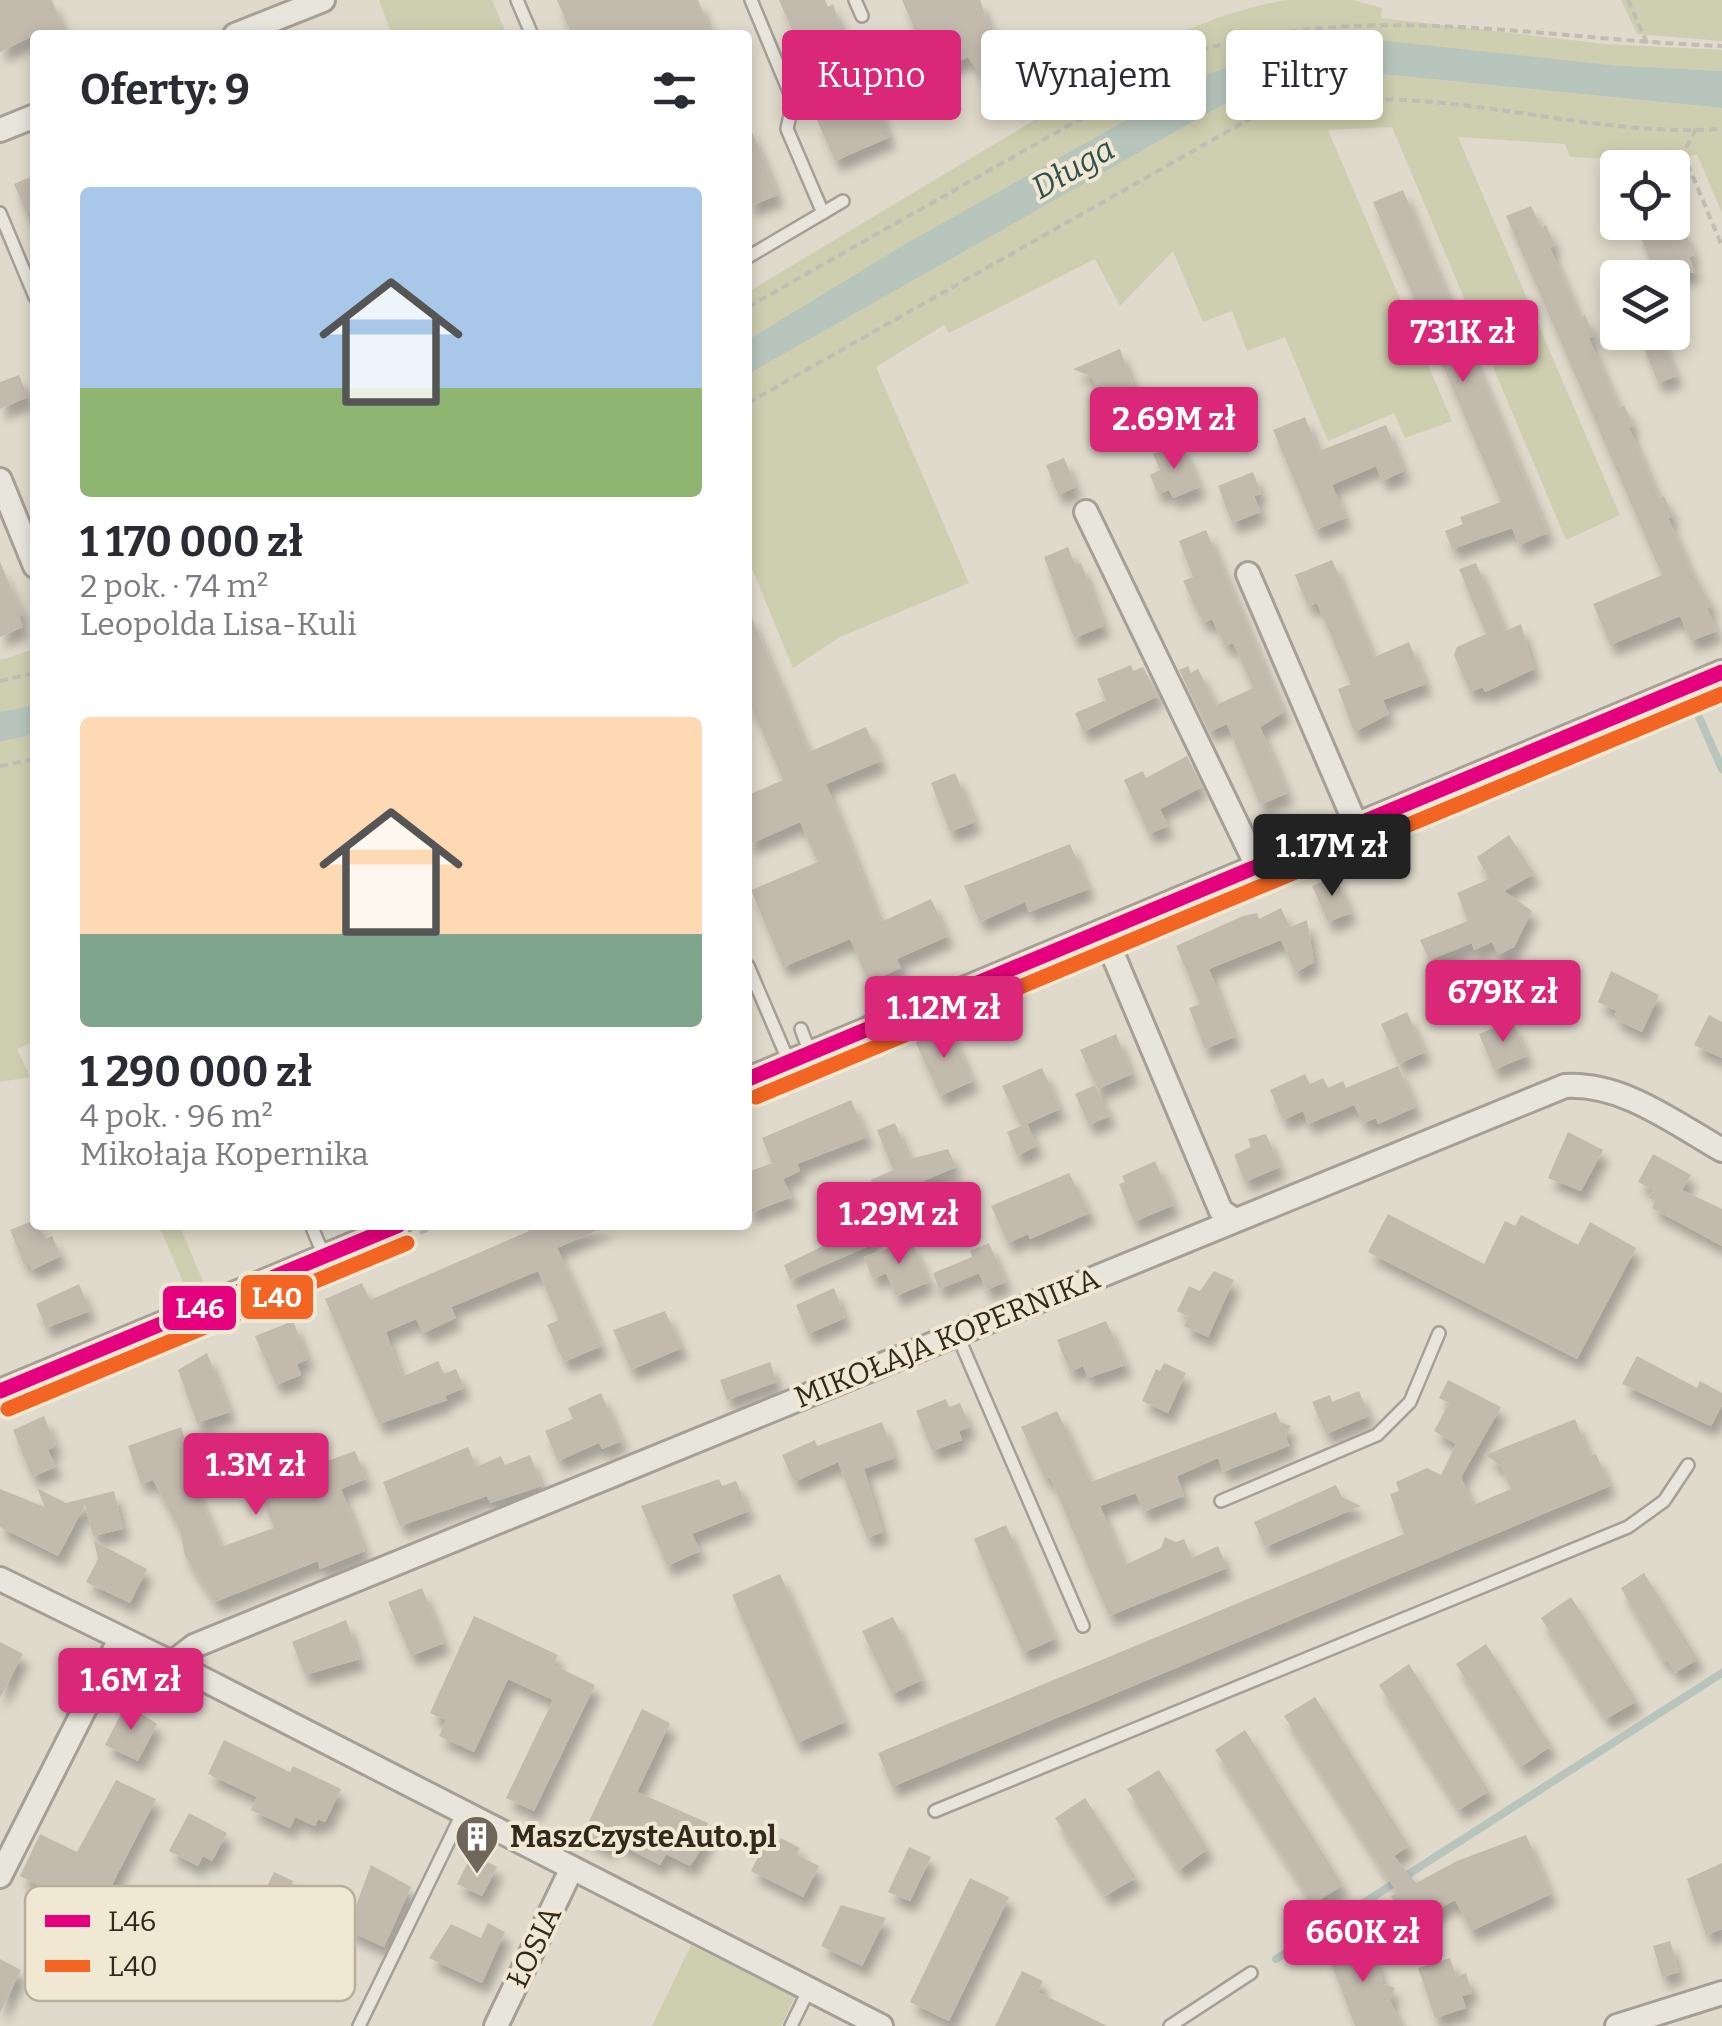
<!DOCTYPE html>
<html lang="pl">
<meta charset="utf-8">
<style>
:root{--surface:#fff;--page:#f7f7f7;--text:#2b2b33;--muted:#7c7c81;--accent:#db2777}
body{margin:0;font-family:Bitter,serif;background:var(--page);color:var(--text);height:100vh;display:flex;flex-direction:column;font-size:38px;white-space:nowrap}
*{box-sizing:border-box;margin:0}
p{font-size:32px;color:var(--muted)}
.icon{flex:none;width:55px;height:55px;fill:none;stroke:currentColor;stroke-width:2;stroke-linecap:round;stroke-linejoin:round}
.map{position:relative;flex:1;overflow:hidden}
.panel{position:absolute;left:30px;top:30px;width:722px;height:1200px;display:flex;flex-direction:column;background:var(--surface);border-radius:10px;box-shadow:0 5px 15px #0003}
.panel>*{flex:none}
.guide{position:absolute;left:782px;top:30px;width:788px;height:90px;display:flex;gap:20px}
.tools{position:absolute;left:1600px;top:150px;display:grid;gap:20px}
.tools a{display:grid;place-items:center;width:90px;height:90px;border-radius:10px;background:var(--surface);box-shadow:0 5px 15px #0003;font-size:50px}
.price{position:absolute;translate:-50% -85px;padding:0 22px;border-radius:10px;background:var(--accent);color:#fff;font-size:32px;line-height:65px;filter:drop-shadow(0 2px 5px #0008)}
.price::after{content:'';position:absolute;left:50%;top:60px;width:30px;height:22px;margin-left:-15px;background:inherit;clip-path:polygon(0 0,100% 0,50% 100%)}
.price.active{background:#222;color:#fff}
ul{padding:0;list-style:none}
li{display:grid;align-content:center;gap:20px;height:530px;padding:0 50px}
li span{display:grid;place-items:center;height:310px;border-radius:10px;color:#555}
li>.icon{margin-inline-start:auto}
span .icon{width:180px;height:180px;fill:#fffc;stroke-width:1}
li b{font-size:42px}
h2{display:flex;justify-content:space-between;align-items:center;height:120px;padding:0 50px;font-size:42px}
.chip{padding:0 35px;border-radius:10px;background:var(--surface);box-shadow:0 5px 15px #0003;font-size:35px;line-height:90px}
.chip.active{background:var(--accent);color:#fff}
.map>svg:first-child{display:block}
</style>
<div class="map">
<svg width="1722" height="2026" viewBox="0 0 1722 2026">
<defs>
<filter id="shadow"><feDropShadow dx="6" dy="11" stdDeviation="5" flood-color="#0004"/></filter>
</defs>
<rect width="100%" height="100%" fill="#e0dacc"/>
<g fill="#ceceb0">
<path d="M379 0H492L507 35H392Z"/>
<path d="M1287 0H1353L1382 8 1381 18 1605 44 1722 50V71L1609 65 1372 73 1722 108V213L1697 154 1677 162 1570 157 1565 144 1458 137 1620 515 1566 540 1392 127 1328 130 1452 421 1405 438 1394 413 1328 441 1285 337 1247 351 1232 311 1203 322 1173 251 1120 306 1095 259 949 333 944 325 876 367 969 583 840 637 793 668 748 559V292L1063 103 1060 95C1133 56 1204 13 1287 0Z"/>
<path d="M1621 0H1722V41L1637 34Z"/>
<path d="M35 649V705L0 712V660Z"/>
<path d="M35 734V1041L17 1049 30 1077 0 1082V742Z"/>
<path d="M159 1225H179L205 1286 188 1294Z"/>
<path d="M691 1945 795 1997 781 2026H652Z"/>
</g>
<g fill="#b7c5bc">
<path d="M1377 40 1609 65 1722 71V108L1371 73C1321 71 1275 83 1229 101L748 374V340L907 243 1209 74 1281 48Z"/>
<path d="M35 705V734L0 742V712Z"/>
</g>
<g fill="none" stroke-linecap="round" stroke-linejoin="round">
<g stroke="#b7c5bc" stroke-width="8">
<path d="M1699 717 1722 769"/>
<path d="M1276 1959 1722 1673"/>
</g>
</g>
<g fill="#c3baae" filter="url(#shadow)">
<path d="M0 0H52L66 35H35L0 52Z"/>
<path d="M557 0H698L712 35H572Z"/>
<path d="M779 0H825L828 7 833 4 851 61 813 78Z"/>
<path d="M902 0H980L1004 67 982 77 968 57 932 74 937 86 905 96 891 62 923 49Z"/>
<path d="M873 96 890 137 835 161 817 120Z"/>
<path d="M748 122 778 195 755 204 748 205Z"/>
<path d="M35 175V234L14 184Z"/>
<path d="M1403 190 1548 533 1519 545 1512 528 1452 549 1445 531 1463 524 1460 517 1501 502 1373 202Z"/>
<path d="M1531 206 1541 227 1546 225 1555 245 1550 248 1580 317 1585 315 1594 336 1589 338 1619 408 1624 405 1629 416 1633 426 1629 428 1659 498 1664 496 1673 516 1668 518 1689 566 1712 606 1707 608 1717 631 1691 641 1680 616 1610 645 1593 604 1662 575 1506 216Z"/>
<path d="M1658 222H1674L1678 232 1684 229 1694 255 1689 257 1695 272 1657 278 1638 231Z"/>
<path d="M1660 336 1677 376 1658 383 1642 343Z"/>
<path d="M1120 349 1140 403 1109 416 1092 377 1073 369Z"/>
<path d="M19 375 28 397 0 409V382Z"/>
<path d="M1305 417 1319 451 1386 425 1404 471 1382 481 1376 466 1332 485 1346 518 1315 530 1273 430Z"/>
<path d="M1181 442 1200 487 1173 498 1169 490 1158 494 1150 475 1160 470 1153 454Z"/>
<path d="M1064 458 1076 487 1058 495 1046 465Z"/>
<path d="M1253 472 1261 494 1254 496 1261 512 1232 523 1218 486Z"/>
<path d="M1206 530 1284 712 1260 727 1288 793 1260 805 1227 724 1209 732 1179 670 1188 666 1191 673 1198 669 1216 705 1253 688 1233 643 1225 646 1212 619 1203 623 1183 581 1193 577 1179 541Z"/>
<path d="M1068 547 1075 565 1081 563 1104 626 1074 638 1044 557Z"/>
<path d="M1332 560 1374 657 1409 642 1426 684 1383 700 1389 714 1354 732 1338 689 1351 684 1317 603 1308 606 1295 575Z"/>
<path d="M0 562 23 615 19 616 23 627 0 637Z"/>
<path d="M1476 563 1505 631 1521 624 1534 669 1485 692 1483 687 1470 692 1454 655 1457 647 1486 634 1459 569Z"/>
<path d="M748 609 809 752 866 727 881 761 826 784 881 922 931 899 948 936 897 959 901 968 869 982 850 939 783 967 751 890 818 862 800 822 748 845V795L783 780 752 708 748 709Z"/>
<path d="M1131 665 1133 671 1143 667 1158 696 1083 732 1075 713 1106 700 1097 679Z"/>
<path d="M1187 756 1202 787 1160 809 1168 826 1149 834 1124 780 1143 771 1146 778Z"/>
<path d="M955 773 975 822 950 832 931 783Z"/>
<path d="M1509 835 1534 874 1504 891 1532 911 1514 947 1498 955 1492 942 1474 950 1472 943 1429 960 1420 940 1468 921 1457 893 1489 879 1477 857Z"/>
<path d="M1070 844 1089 889 1029 912 1025 902 980 922 964 886Z"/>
<path d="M1335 876 1351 913 1328 922 1312 886Z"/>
<path d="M1281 908 1290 927 1307 920 1314 962 1295 973 1281 940 1209 969 1235 1037 1205 1049 1189 1008 1200 1004 1176 946 1243 916 1257 913 1259 919Z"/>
<path d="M1611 971 1659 995 1642 1032 1613 1018 1617 1011 1598 1002Z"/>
<path d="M1407 1012 1425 1052 1399 1064 1381 1024Z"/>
<path d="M1709 1015 1722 1022V1058L1694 1045Z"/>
<path d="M1512 1020 1527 1056 1494 1070 1479 1034Z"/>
<path d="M949 1027 973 1081 940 1096 915 1041Z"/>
<path d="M1116 1034 1132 1074 1098 1089 1080 1050Z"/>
<path d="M1398 1066 1416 1107 1378 1124 1376 1118 1363 1123 1354 1105 1308 1124 1303 1111 1283 1120 1270 1090 1305 1074 1310 1084 1323 1078 1328 1088 1343 1081 1346 1088Z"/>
<path d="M1042 1068 1060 1109 1027 1124 1037 1146 1017 1156 1007 1132 1021 1126 1002 1086Z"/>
<path d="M1095 1085 1110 1116 1089 1125 1075 1094Z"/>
<path d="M851 1100 867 1137 797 1164 800 1171 783 1179 792 1197 748 1214V1172L772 1163 762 1138Z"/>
<path d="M895 1123 910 1159 948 1149 956 1167 879 1200 871 1180 893 1170 877 1130Z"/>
<path d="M1568 1132 1603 1150 1581 1191 1548 1178Z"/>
<path d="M1266 1134 1280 1167 1245 1182 1234 1155 1251 1147 1248 1139Z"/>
<path d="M1653 1154 1691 1175 1682 1190 1722 1209V1246L1652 1208 1655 1201 1649 1198 1653 1190 1638 1182Z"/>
<path d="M1155 1161 1174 1205 1134 1222 1119 1184 1125 1182 1122 1176Z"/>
<path d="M1069 1173 1090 1213 1030 1239 1028 1234 1008 1243 991 1206Z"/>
<path d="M1388 1214 1484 1264 1505 1221 1515 1226 1521 1215 1578 1245 1590 1222 1636 1248 1577 1359 1368 1252Z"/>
<path d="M35 1220 45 1239 52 1236 61 1256 32 1270 29 1262 24 1265 10 1230Z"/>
<path d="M868 1224 876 1243 790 1280 784 1265Z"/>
<path d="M527 1225H609L557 1248 602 1346 564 1362 547 1325 559 1320 538 1271 451 1307 456 1318 423 1333 416 1319 386 1332 402 1377 438 1361 444 1374 456 1369 464 1388 445 1396 447 1400 379 1424 325 1299 362 1283 370 1300 529 1231Z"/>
<path d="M911 1240 929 1282 896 1296 886 1273 873 1279 864 1257Z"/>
<path d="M989 1243 1006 1282 986 1290 979 1273 939 1289 933 1273 972 1257 970 1251Z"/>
<path d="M1214 1271 1234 1280 1208 1337 1184 1326 1188 1317 1177 1311 1189 1286 1200 1291Z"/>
<path d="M79 1284 90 1311 46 1328 36 1304Z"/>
<path d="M834 1288 845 1318 808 1334 796 1305Z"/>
<path d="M665 1311 682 1348 631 1370 613 1330Z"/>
<path d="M293 1321 308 1359 297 1364 301 1375 276 1385 255 1336Z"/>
<path d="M1106 1321 1126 1365 1088 1378 1083 1366 1070 1372 1057 1340Z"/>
<path d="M207 1353 230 1412 197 1423 178 1370Z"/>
<path d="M1637 1356 1697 1388 1700 1381 1722 1393V1405L1711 1426 1622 1384Z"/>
<path d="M770 1362 777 1382 727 1400 720 1380Z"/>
<path d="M1164 1363 1186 1373 1168 1413 1142 1401 1156 1369 1160 1371Z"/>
<path d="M1448 1380 1501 1407 1461 1477 1473 1505 1511 1489 1501 1466 1485 1455 1575 1419 1590 1456 1596 1454 1610 1486 892 1787 878 1753 1404 1534 1390 1494 1399 1491 1396 1482 1427 1468 1441 1475 1456 1444 1434 1431 1449 1403 1439 1398Z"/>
<path d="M1359 1391 1369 1416 1326 1434 1312 1402 1330 1395 1332 1402Z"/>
<path d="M601 1393 622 1441 602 1449 599 1443 558 1461 545 1431 573 1419 568 1408Z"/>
<path d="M946 1399 949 1407 960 1403 970 1427 959 1431 962 1440 932 1451 916 1411Z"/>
<path d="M1057 1411 1091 1482 1276 1412 1280 1422 1291 1426 1286 1437 1289 1446 1223 1472 1218 1458 1177 1476 1184 1496 1143 1512 1136 1493 1100 1506 1125 1565 1161 1548 1165 1537 1176 1542 1184 1539 1192 1558 1218 1546 1227 1568 1109 1616 1050 1477 1045 1479 1021 1427Z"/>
<path d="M44 1416 56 1446 48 1450 56 1467 32 1477 13 1430Z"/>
<path d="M882 1422 895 1458 864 1469 883 1532 867 1538 838 1462 794 1482 782 1455 815 1440 817 1446Z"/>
<path d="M181 1427 194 1466 187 1468 221 1547 274 1528 258 1486 355 1451 366 1479 341 1489 365 1551 320 1569 318 1561 215 1602 185 1556 180 1530 153 1480 141 1484 128 1446Z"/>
<path d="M468 1447 476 1467 501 1456 505 1465 530 1455 542 1486 490 1503 487 1496 400 1526 383 1482Z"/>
<path d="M719 1479 722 1486 736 1481 749 1511 692 1534 700 1551 667 1566 641 1506Z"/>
<path d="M1336 1485 1342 1497 1361 1506 1265 1547 1254 1522Z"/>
<path d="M37 1488 66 1503 114 1491 123 1529 93 1536 85 1505 58 1556 0 1527V1489L45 1507Z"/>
<path d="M1006 1525 1055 1639 1023 1653 974 1539Z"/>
<path d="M94 1541 147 1569 130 1603 86 1582 98 1559Z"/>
<path d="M1644 1573 1698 1659 1675 1673 1667 1660 1664 1662 1621 1588Z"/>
<path d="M780 1574 845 1722 797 1743 732 1595Z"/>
<path d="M422 1588 444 1643 411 1656 388 1602Z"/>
<path d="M1571 1597 1637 1701 1606 1719 1541 1618Z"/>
<path d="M474 1616 558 1655 553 1665 595 1685 534 1811 506 1798 553 1700 508 1679 474 1752 439 1736 446 1720 430 1713Z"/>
<path d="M893 1617 922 1680 892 1694 862 1631Z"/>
<path d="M346 1620 360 1659 305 1675 292 1642Z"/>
<path d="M0 1642 23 1654 0 1698Z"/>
<path d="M1486 1644 1551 1746 1521 1767 1456 1664Z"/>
<path d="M1409 1664 1489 1791 1459 1810 1379 1685Z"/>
<path d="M1315 1697 1409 1846 1394 1856 1416 1883 1457 1861 1526 1835 1551 1894 1471 1931 1455 1900 1427 1915 1425 1922 1403 1918 1391 1896 1397 1893 1284 1716Z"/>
<path d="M126 1704 157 1724 138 1761 105 1745Z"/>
<path d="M642 1709 670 1723 637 1792 708 1823 703 1834 709 1837 690 1866 666 1854 660 1865 613 1841 609 1849 582 1836Z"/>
<path d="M1245 1730 1343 1885 1313 1904 1215 1750Z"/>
<path d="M224 1740 290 1772 293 1766 341 1789 325 1822 318 1819 315 1826 295 1817 290 1828 251 1810 257 1797 208 1774Z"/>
<path d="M1159 1770 1208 1849 1179 1870 1127 1789Z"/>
<path d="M116 1780 156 1799 97 1914 20 1876 40 1834 77 1852Z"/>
<path d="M1085 1798 1136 1878 1105 1896 1055 1818Z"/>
<path d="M189 1813 227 1833 212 1861 203 1856 198 1866 169 1851Z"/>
<path d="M781 1838 800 1848 797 1855 819 1866 803 1897 751 1871 767 1840 777 1845Z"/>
<path d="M909 1847 931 1857 910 1901 888 1892Z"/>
<path d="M472 1854 497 1867 482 1896 457 1884Z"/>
<path d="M1722 1863V1929L1706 1935 1687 1879Z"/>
<path d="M371 1865 411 1887 384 1947 347 1930Z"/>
<path d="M274 1872 293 1881 282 1904 263 1895Z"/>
<path d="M970 1878 1009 1897 949 2021 910 2002Z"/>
<path d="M841 1905 886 1918 862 1966 821 1946Z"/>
<path d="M488 1923 505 1932 482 1983 429 1958 451 1924 481 1938Z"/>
<path d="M1363 1936 1376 1958 1383 1984 1395 1988 1390 1999 1401 2026H1355L1327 1952Z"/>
<path d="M1670 1941 1679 1972 1662 1977 1653 1946Z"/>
<path d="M1450 1958 1456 1977 1466 1973 1472 1993 1462 1996 1466 2008 1435 2018 1418 1968Z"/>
<path d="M0 1959 21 1970 0 2013Z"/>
<path d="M1022 1971 1043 1981 1038 1992 1107 2026H995Z"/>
</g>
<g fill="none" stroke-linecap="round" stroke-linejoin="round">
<defs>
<g id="service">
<path d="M517 0 532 35"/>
<path d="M751 0 793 101 787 129 823 213"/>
<path d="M855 0 862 16"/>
<path d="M0 213 35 297"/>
<path d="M748 257 843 201"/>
<path d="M748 966 789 1062"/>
<path d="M801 1029 810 1053"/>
<path d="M311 1225 324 1256"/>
<path d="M957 1334 1083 1626"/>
<path d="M1221 1501 1377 1435 1410 1402 1439 1333"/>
<path d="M935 1811 1628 1527 1664 1501 1688 1465"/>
<path d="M359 2026 462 1814"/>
<path d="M791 2026 809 1989"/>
<path d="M1170 2026 1251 1973"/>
</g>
<g id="minor">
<path d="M235 35 323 0"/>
<path d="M0 130 35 116"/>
<path d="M0 480 35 566"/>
<path d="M1086 512 1257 866"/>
<path d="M1248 574 1356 825"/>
<path d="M1103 931 1221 1211 1235 1220"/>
<path d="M748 1079 1722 672"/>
<path d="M0 1391 399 1225"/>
<path d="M0 1579 172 1663 881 2026"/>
<path d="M172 1663 194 1646 1565 1086C1623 1083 1673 1122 1722 1150"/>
<path d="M0 1876 120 1639"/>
<path d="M496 2026 572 1868"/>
<path d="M1617 2026 1722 1993"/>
</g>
</defs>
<use href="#service" stroke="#a59f96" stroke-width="16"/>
<use href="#minor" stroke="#a59f96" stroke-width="28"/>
<g stroke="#c1bcb4" stroke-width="4" stroke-dasharray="8 5" stroke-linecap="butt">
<path d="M1628 0 1647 43"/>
<path d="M1696 129 1683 153 1722 246"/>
<path d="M748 307 1202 50C1367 0 1549 40 1722 46"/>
<path d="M748 403 1253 117C1273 113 1293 105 1313 103 1450 85 1586 138 1722 129"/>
<path d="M0 681 35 673"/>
<path d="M0 766 35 759"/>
<path d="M420 1233 439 1225"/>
</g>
<use href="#service" stroke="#e8e5dd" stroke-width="11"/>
<use href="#minor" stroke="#e8e5dd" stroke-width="22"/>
<defs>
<g id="bus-1">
<path d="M748 1079 1722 672"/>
<path d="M0 1391 399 1225"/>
</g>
<g id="bus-2">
<path d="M756 1097 1722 694"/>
<path d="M8 1409 407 1243"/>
</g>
</defs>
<use href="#bus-1" stroke="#f1e8d3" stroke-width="22"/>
<use href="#bus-2" stroke="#f1e8d3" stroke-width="22"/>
<use href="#bus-1" stroke="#e5007d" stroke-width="15"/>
<use href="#bus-2" stroke="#f26522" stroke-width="15"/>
</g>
<defs>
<symbol id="building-pin" viewBox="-11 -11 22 30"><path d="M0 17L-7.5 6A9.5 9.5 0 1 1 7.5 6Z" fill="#70675c" stroke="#f1e8d3"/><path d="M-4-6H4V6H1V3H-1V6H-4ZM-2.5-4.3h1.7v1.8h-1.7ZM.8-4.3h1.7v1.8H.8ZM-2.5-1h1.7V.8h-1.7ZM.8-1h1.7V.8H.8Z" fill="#fff"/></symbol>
</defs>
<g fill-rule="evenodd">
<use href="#building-pin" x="452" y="1812" width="50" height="68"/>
</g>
<g text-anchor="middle" stroke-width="8" stroke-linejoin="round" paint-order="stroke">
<g font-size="30" fill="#33291f" stroke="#f1e8d3">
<text transform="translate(947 1338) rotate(-22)" y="10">MIKOŁAJA KOPERNIKA</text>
<text transform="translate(534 1947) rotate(-64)" y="10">ŁOSIA</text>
</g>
<g font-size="30" font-weight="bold" fill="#33291f" stroke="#f1e8d3" text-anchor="start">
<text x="510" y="1847">MaszCzysteAuto.pl</text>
</g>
<g font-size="32" font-style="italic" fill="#30514f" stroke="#f1e8d3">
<text transform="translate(1073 168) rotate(-30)" y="11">Długa</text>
</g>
</g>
<rect x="25" y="1886" width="330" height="115" rx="15" fill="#f1e8d3" stroke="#b8af9d" stroke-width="2.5"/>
<rect x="45" y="1915" width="45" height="12" fill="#e5007d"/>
<rect x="45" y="1960" width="45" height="12" fill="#f26522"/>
<g font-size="28" fill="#33291f">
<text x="108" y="1931">L46</text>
<text x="108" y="1976">L40</text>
</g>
<g stroke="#f1e8d3" stroke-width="4">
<rect x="239" y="1273" width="76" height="48" rx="10" fill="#f26522"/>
<rect x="161" y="1284" width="77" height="48" rx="10" fill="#e5007d"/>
</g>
<g font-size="28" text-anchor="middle" font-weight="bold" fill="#fff">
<text x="277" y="1307">L40</text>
<text x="200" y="1318">L46</text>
</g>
</svg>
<div class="tools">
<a><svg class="icon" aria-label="locate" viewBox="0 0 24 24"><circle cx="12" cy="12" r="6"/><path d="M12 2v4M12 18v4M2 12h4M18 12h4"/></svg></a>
<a><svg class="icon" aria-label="layers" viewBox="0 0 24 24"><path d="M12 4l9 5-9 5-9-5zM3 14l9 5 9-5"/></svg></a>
</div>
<b class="price" style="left:1463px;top:385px">731K zł</b>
<b class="price" style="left:1174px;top:472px">2.69M zł</b>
<b class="price active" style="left:1332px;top:899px">1.17M zł</b>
<b class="price" style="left:1503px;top:1045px">679K zł</b>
<b class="price" style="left:944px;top:1061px">1.12M zł</b>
<b class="price" style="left:899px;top:1267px">1.29M zł</b>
<b class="price" style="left:256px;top:1518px">1.3M zł</b>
<b class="price" style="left:131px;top:1733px">1.6M zł</b>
<b class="price" style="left:1363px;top:1985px">660K zł</b>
<div class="guide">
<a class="chip active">Kupno</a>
<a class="chip">Wynajem</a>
<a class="chip">Filtry</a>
</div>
<section class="panel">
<h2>Oferty: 9<svg class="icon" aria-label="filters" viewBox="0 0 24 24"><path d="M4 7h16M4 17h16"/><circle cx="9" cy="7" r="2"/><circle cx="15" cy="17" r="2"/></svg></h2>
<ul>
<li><span style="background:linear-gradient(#a9c7e8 65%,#8fb573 0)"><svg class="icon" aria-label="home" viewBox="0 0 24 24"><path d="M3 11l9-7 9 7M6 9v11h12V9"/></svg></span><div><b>1 170 000 zł</b><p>2 pok. · 74 m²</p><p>Leopolda Lisa-Kuli</p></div></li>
<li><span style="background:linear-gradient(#ffd9b3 70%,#7fa58c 0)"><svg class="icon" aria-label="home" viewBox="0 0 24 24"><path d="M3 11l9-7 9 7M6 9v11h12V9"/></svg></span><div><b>1 290 000 zł</b><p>4 pok. · 96 m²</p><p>Mikołaja Kopernika</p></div></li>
</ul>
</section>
</div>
